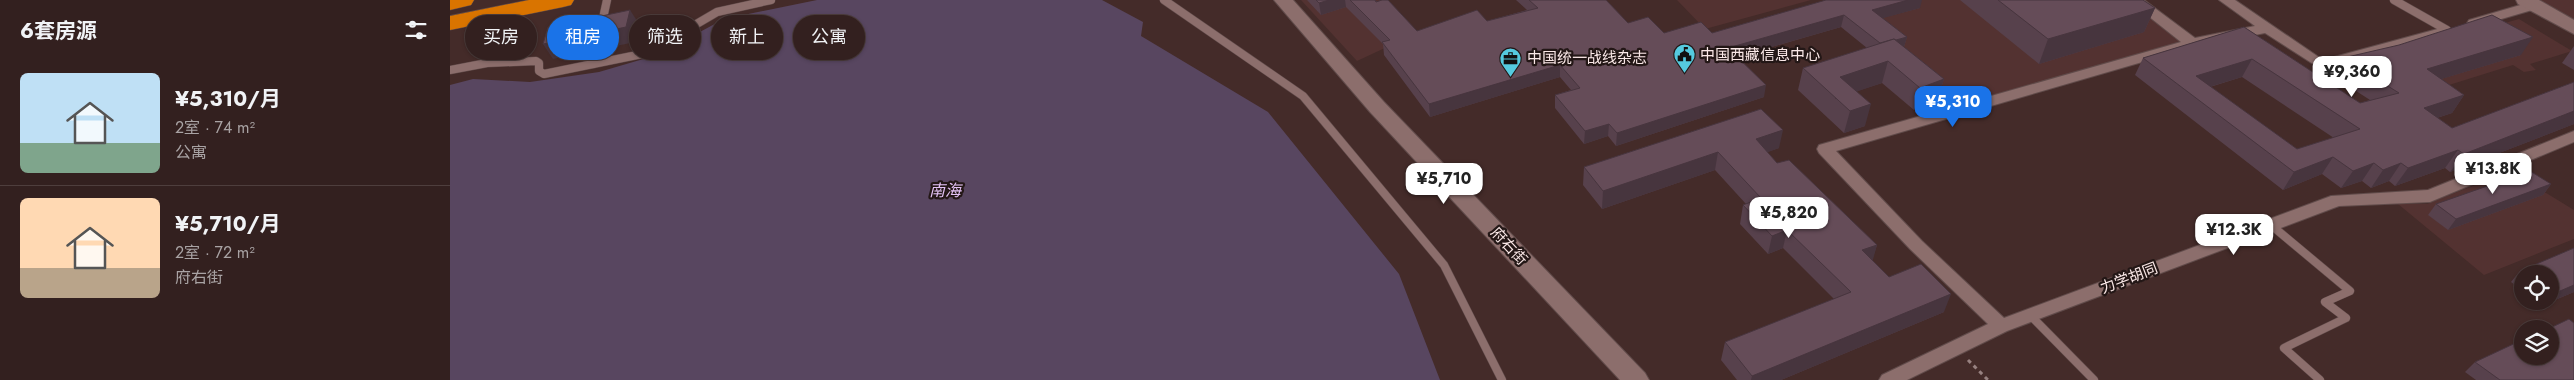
<!DOCTYPE html>
<html lang="zh">
<meta charset="utf-8">
<style>
:root{--surface:#33201f;--page:#3b2828;--text:#f1f3f6;--muted:#a9a3a4;--line:#4e3e3d;--accent:#1a73e8}
body{margin:0;font-family:Jost,"Noto Sans SC",sans-serif;background:var(--page);color:var(--text);height:100vh;display:flex;flex-direction:column;font-size:19px;white-space:nowrap}
*{box-sizing:border-box;margin:0}
p{font-size:16px;color:var(--muted)}
.icon{flex:none;width:28px;height:28px;fill:none;stroke:currentColor;stroke-width:2;stroke-linecap:round;stroke-linejoin:round}
.map{position:relative;flex:1;overflow:hidden}
.drawer{display:flex;flex-direction:column;background:var(--surface);width:450px}
.drawer>*{flex:none}
.guide{position:absolute;left:15px;top:15px;width:475px;height:45px;display:flex;gap:10px}
.controls{position:absolute;left:2064px;top:265px;display:grid;gap:10px}
.controls a{display:grid;place-items:center;width:45px;height:45px;border-radius:50%;background:var(--surface);box-shadow:0 1px 4px #0004,0 0 0 1px var(--line);font-size:25px}
.price{position:absolute;translate:-50% -42px;padding:0 11px;border-radius:10px;background:#fff;color:#222;font-size:16px;line-height:32px;filter:drop-shadow(0 1px 2px #0008)}
.price::after{content:'';position:absolute;left:50%;top:30px;width:15px;height:11px;margin-left:-8px;background:inherit;clip-path:polygon(0 0,100% 0,50% 100%)}
.price.active{background:var(--accent);color:#fff}
ul{padding:0;list-style:none}
li{display:flex;align-items:center;gap:15px;height:125px;padding:0 20px}
li+li{border-top:1px solid var(--line)}
li span{display:grid;place-items:center;flex:none;width:140px;height:100px;border-radius:8px;color:#555}
li>.icon{margin-inline-start:auto}
span .icon{width:60px;height:60px;fill:#fffc;stroke-width:1}
li b{font-size:21px}
h2{display:flex;justify-content:space-between;align-items:center;height:60px;padding:0 20px;font-size:21px}
.chip{padding:0 18px;border-radius:22px;background:var(--surface);box-shadow:0 1px 4px #0004,0 0 0 1px var(--line);font-size:18px;line-height:45px}
.chip.active{background:var(--accent);color:#fff}
main{display:flex;flex:1;min-height:0}
.map>svg:first-child{display:block}
</style>
<main>
<section class="drawer">
<h2>6套房源<svg class="icon" aria-label="filters" viewBox="0 0 24 24"><path d="M4 7h16M4 17h16"/><circle cx="9" cy="7" r="2"/><circle cx="15" cy="17" r="2"/></svg></h2>
<ul>
<li><span style="background:linear-gradient(#bfe0f5 70%,#7fa58c 0)"><svg class="icon" aria-label="home" viewBox="0 0 24 24"><path d="M3 11l9-7 9 7M6 9v11h12V9"/></svg></span><div><b>¥5,310/月</b><p>2室 · 74 m²</p><p>公寓</p></div></li>
<li><span style="background:linear-gradient(#ffd9b3 70%,#b9a48a 0)"><svg class="icon" aria-label="home" viewBox="0 0 24 24"><path d="M3 11l9-7 9 7M6 9v11h12V9"/></svg></span><div><b>¥5,710/月</b><p>2室 · 72 m²</p><p>府右街</p></div></li>
</ul>
</section>
<div class="map">
<svg width="2124" height="380" viewBox="0 0 2124 380">
<rect width="100%" height="100%" fill="#442b29"/>
<g fill="#533231">
<path d="M851 0H932L967 33 907 61Z"/>
<path d="M1227 0H1361L1255 29Z"/>
<path d="M1382 0H1679L1738 42 1509 105Z"/>
<path d="M2074 0H2124V29Z"/>
<path d="M2069 19 2122 51 2080 64 2086 70 2074 72 2063 65 1999 85 1948 53Z"/>
<path d="M2060 171 2124 210V239L2034 275 1948 204H1977Z"/>
</g>
<path fill="#584660" d="M367 0H652L693 22 691 36 818 112 949 274 990 380H0V85L23 79 80 82 149 72 207 55 274 19Z"/>
<g fill="none" stroke-linecap="round" stroke-linejoin="round">
<defs>
<g id="lane">
<path d="M714 0 853 96 994 265 1052 380"/>
<path d="M1944 0 1997 30"/>
<path d="M143 64 157 0"/>
<path d="M0 70 37 63 86 61 89 63V71L94 74 197 53 267 12 321 0"/>
<path d="M1821 225 1900 291 1875 302 1896 318 1834 348 1870 380"/>
<path d="M1580 315 1644 380"/>
</g>
<g id="street">
<path d="M1678 0H1694L1745 38 1805 26 1769 0H1785L1873 60 1995 27 2002 31 2000 34 1871 69 1815 33 1744 47 1386 151 1472 241 1554 318 1881 196 1978 190 2124 131V142L1980 202 1889 206 1557 331 1457 380H1429L1432 375 1538 324 1460 249 1369 153 1367 149 1369 145 1731 42Z"/>
<path d="M2084 1 2091 5 2089 8 2024 27 2017 23 2019 20Z"/>
</g>
<g id="secondary">
<path d="M824 0H843L934 102 1195 373 1199 380H1170L920 112Z"/>
<path d="M2066 0H2089L2124 20V34L2068 4Z"/>
</g>
<g id="highway">
<path d="M0 0H24L21 5 0 10Z"/>
<path d="M79 0H124L121 5 113 7 0 30V16Z"/>
</g>
</defs>
<use href="#lane" stroke="#604b4a" stroke-width="9"/>
<use href="#street" stroke="#604b4a" stroke-width="2"/>
<use href="#secondary" stroke="#604b4a" stroke-width="2"/>
<use href="#highway" stroke="#604b4a" stroke-width="1"/>
<path stroke="#978180" stroke-width="3" stroke-dasharray="4 4" stroke-linecap="butt" d="M1518 360 1538 380"/>
<use href="#lane" stroke="#8c6e6c" stroke-width="8"/>
<use href="#street" fill="#8c6e6c" fill-rule="evenodd"/>
<use href="#secondary" fill="#8c6e6c" fill-rule="evenodd"/>
<use href="#highway" fill="#d97400" fill-rule="evenodd"/>
</g>
<g fill="#57414c" fill-rule="evenodd">
<path d="M857 0H925L967 31 1037 21 1077 10 1066 0H1156L1178 23 1214 33H1262L1376 0 1470 8 1432 18 1457 37 1454 47 1494 79 1487 101 1464 110 1432 83 1407 91 1415 126 1394 133 1348 90 1353 68 1417 48 1391 27 1287 57 1314 97 1166 146 1158 136 1134 144 1105 108V95L1121 90 1110 77 980 117 934 55 933 44 896 7 871 15Z"/>
<path d="M1510 0H1693L1705 8 1694 32 1589 64Z"/>
<path d="M1794 27 1910 103 1920 100 1883 76 1893 58 2071 55 1991 79 2014 95 2002 113 1987 118 2002 128 2124 82V124L2000 172 1995 168 1945 186 1939 181 1921 188 1912 181 1891 188 1872 174 1833 190 1685 75 1693 58ZM1792 77 1884 138 1847 149 1760 87Z"/>
<path d="M2124 46V70L2112 63Z"/>
<path d="M1311 109 1329 148 1317 152 1327 163 1427 245 1422 260 1439 277 1494 312 1331 380H1287L1271 360 1275 342 1384 299 1333 248 1318 254 1290 224 1293 205 1296 204 1265 170 1152 209 1133 185 1134 167Z"/>
<path d="M2101 184 2093 195 1998 230 1978 215 1986 204Z"/>
<path d="M2124 248V292L2093 305 2088 301H2100V274H2072V290L2061 282 2070 271Z"/>
<path d="M2025 362 2124 380H2026L2015 372Z"/>
</g>
<g fill="#47353e">
<path d="M879 0H895L896 7 871 15 869 3Z"/>
<path d="M1458 0H1472L1470 8 1419 22 1422 10Z"/>
<path d="M1705 8 1694 32 1589 64 1598 39Z"/>
<path d="M180 10 189 24 185 42 152 49 144 35 140 51 103 59 93 44 135 19 144 33Z"/>
<path d="M1394 15 1391 27 1276 60 1278 48Z"/>
<path d="M1457 37 1453 50 1432 45Z"/>
<path d="M2083 37 2071 55 1965 87 1977 69Z"/>
<path d="M1802 59 1792 77 1739 93 1746 76Z"/>
<path d="M1438 61 1432 83 1385 99 1390 77Z"/>
<path d="M1110 65V77L980 117 979 104Z"/>
<path d="M1494 79 1487 101 1464 110 1470 88Z"/>
<path d="M1316 85 1314 97 1166 146 1167 133Z"/>
<path d="M2014 95 2002 113 1962 126 1974 108Z"/>
<path d="M1421 104 1415 126 1394 133 1400 111Z"/>
<path d="M2124 111V124L2000 172 2014 154Z"/>
<path d="M1159 124 1158 136 1134 144 1135 131Z"/>
<path d="M1333 130 1329 148 1302 158 1306 139Z"/>
<path d="M2008 150 1995 168 1945 186 1958 168Z"/>
<path d="M1268 152 1265 170 1152 209 1153 191Z"/>
<path d="M1883 157 1872 174 1833 190 1844 172Z"/>
<path d="M1924 163 1912 181 1891 188 1903 171Z"/>
<path d="M1951 163 1939 181 1921 188 1933 170Z"/>
<path d="M2101 184 2093 195 1998 230 2006 219Z"/>
<path d="M1337 230 1333 248 1318 254 1322 236Z"/>
<path d="M1427 245 1422 263 1412 250Z"/>
<path d="M2124 285V292L2093 305 2097 301H2100V297L2103 294Z"/>
<path d="M1501 294 1494 312 1331 380H1301L1302 376Z"/>
</g>
<g fill="#654c58" stroke="#47353e" fill-rule="evenodd">
<path d="M866 0H879L869 3Z"/>
<path d="M900 0H925L926 2 932 0H938L967 31 1027 10 1037 21 1088 8 1079 0H1156L1178 23 1198 17 1214 33 1251 22 1262 33 1376 0H1458L1422 10 1457 37 1446 40 1444 39 1430 43 1394 15 1278 48 1316 85 1167 133 1159 124 1135 131 1105 95 1130 88 1110 65 979 104 932 42 940 40Z"/>
<path d="M1548 0H1693L1705 8 1598 39Z"/>
<path d="M180 10 176 27 143 34 147 17Z"/>
<path d="M2042 15 2083 37 1977 69 2014 95 1974 108 2002 128 2124 82V111L2014 154 2008 150 1958 168 1951 163 1933 170 1924 163 1903 171 1883 157 1844 172 1693 58 1794 27 1910 103 1949 93 1893 58 1949 45ZM1802 59 1910 129 1847 149 1746 76Z"/>
<path d="M135 19 131 37 93 44 98 27Z"/>
<path d="M1444 39 1494 79 1470 88 1438 61 1390 77 1421 104 1400 111 1353 68Z"/>
<path d="M1311 109 1333 130 1306 139 1327 163 1339 160 1427 245 1412 250 1439 277 1471 264 1501 294 1302 376 1275 342 1401 292 1337 230 1322 236 1293 205 1311 198 1268 152 1153 191 1134 167Z"/>
<path d="M2080 171 2101 184 2006 219 1986 204Z"/>
<path d="M2124 248V285L2103 294 2100 292V274H2074L2070 271Z"/>
<path d="M2119 319 2124 323V380H2050L2025 362 2072 340V356H2100V329H2098Z"/>
</g>
<defs>
<symbol id="civic-pin" viewBox="-11 -11 22 30"><path d="M0 17L-7.5 6A9.5 9.5 0 1 1 7.5 6Z" fill="#55cadf" stroke="#231716"/><path d="M-.6-6.5H3V-4.5H.6V-3L4-1V1h2V6H-6V1h2V-1L-.6-3ZM-1.2 2.5V6h2.4V2.5Z" fill="#111"/></symbol>
<symbol id="office-pin" viewBox="-11 -11 22 30"><path d="M0 17L-7.5 6A9.5 9.5 0 1 1 7.5 6Z" fill="#55cadf" stroke="#231716"/><path d="M-6-3h4V-5.5h4V-3h4V5H-6ZM-1-4.5V-3h2v-1.5ZM-6 0V1H6V0Z" fill="#111"/></symbol>
</defs>
<g fill-rule="evenodd">
<use href="#civic-pin" x="1222" y="42" width="25" height="34"/>
<use href="#office-pin" x="1048" y="46" width="25" height="34"/>
</g>
<g text-anchor="middle" stroke-width="4.5" stroke-linejoin="round" paint-order="stroke">
<g font-size="15" fill="#fbe9e8" stroke="#231716" text-anchor="start">
<text x="1250" y="60">中国西藏信息中心</text>
<text x="1077" y="63">中国统一战线杂志</text>
</g>
<g font-size="15" fill="#fbe9e8" stroke="#231716">
<text transform="translate(1059 246) rotate(47)" y="5">府右街</text>
<text transform="translate(1679 278) rotate(-21)" y="5">力学胡同</text>
</g>
<g font-size="16" font-style="italic" fill="#e4c2f5" stroke="#231716">
<text x="495" y="196">南海</text>
</g>
</g>
</svg>
<div class="controls">
<a><svg class="icon" aria-label="locate" viewBox="0 0 24 24"><circle cx="12" cy="12" r="6"/><path d="M12 2v4M12 18v4M2 12h4M18 12h4"/></svg></a>
<a><svg class="icon" aria-label="layers" viewBox="0 0 24 24"><path d="M12 4l9 5-9 5-9-5zM3 14l9 5 9-5"/></svg></a>
</div>
<b class="price" style="left:1902px;top:98px">¥9,360</b>
<b class="price active" style="left:1503px;top:128px">¥5,310</b>
<b class="price" style="left:2043px;top:195px">¥13.8K</b>
<b class="price" style="left:994px;top:205px">¥5,710</b>
<b class="price" style="left:1339px;top:239px">¥5,820</b>
<b class="price" style="left:1784px;top:256px">¥12.3K</b>
<div class="guide">
<a class="chip">买房</a>
<a class="chip active">租房</a>
<a class="chip">筛选</a>
<a class="chip">新上</a>
<a class="chip">公寓</a>
</div>
</div>
</main>
